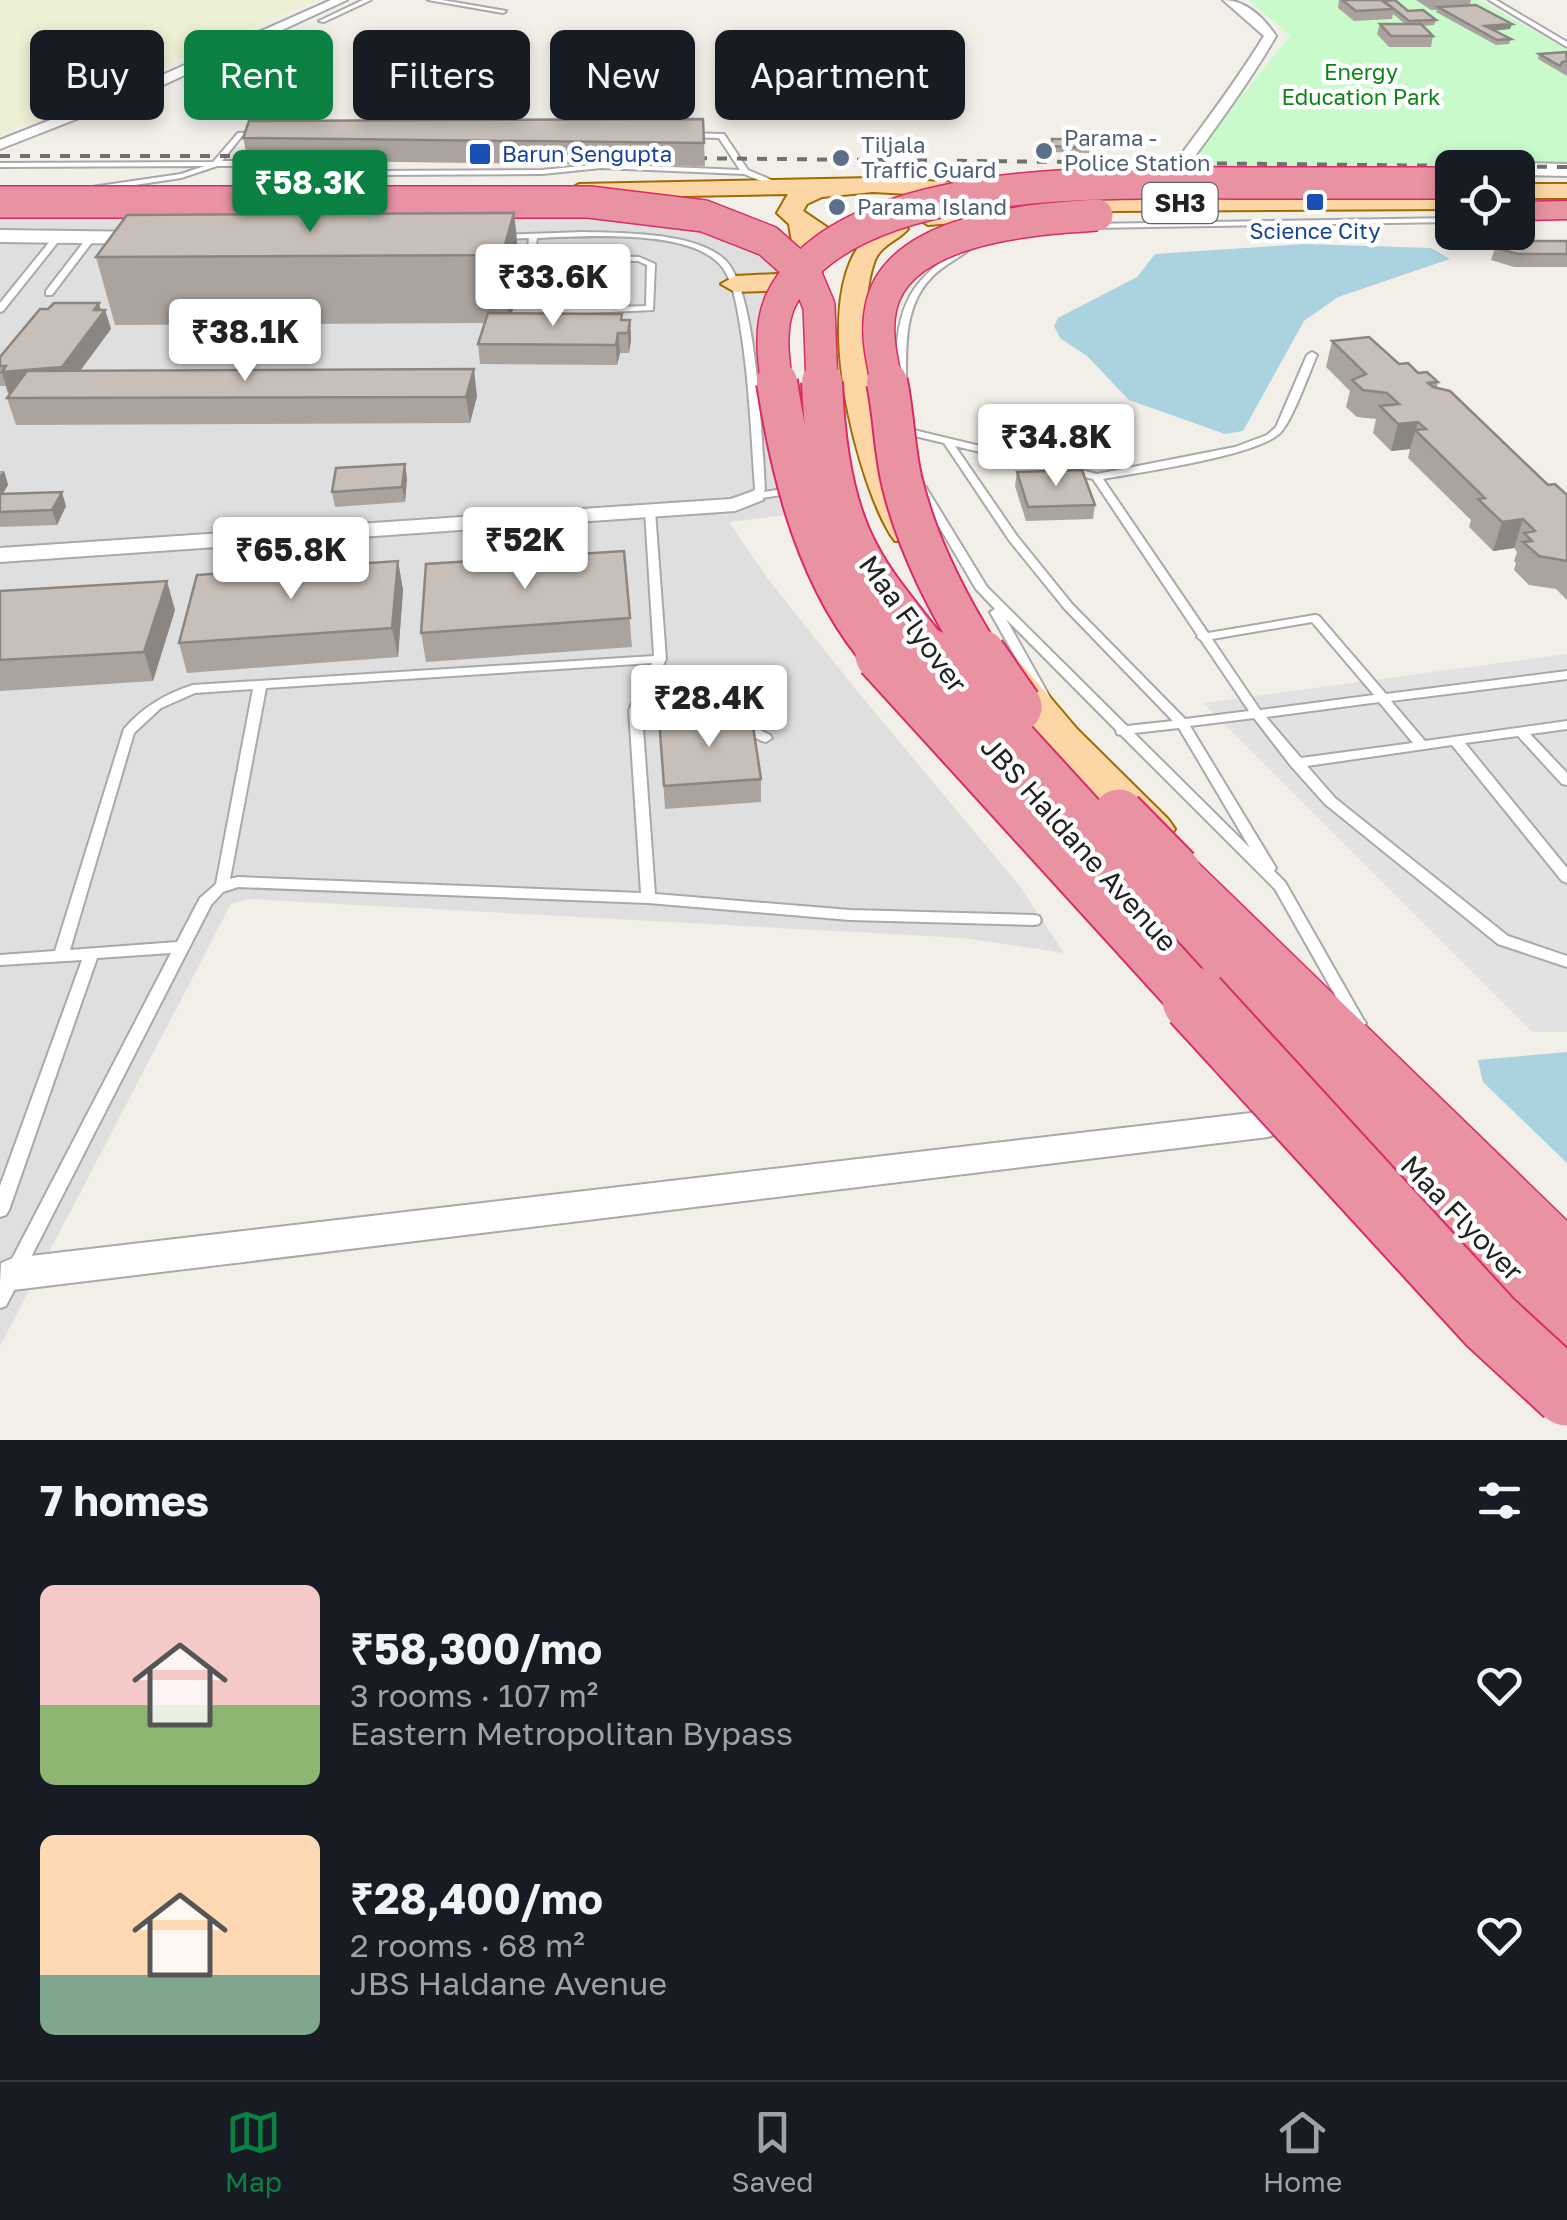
<!DOCTYPE html>
<meta charset="utf-8">
<style>
:root{--surface:#171b24;--page:#242831;--text:#f1f3f6;--muted:#9ea1a6;--line:#363941;--accent:#0b8043}
body{margin:0;font-family:"Golos Text",sans-serif;background:var(--page);color:var(--text);height:100vh;display:flex;flex-direction:column;font-size:38px;white-space:nowrap}
*{box-sizing:border-box;margin:0}
p{font-size:32px;color:var(--muted)}
.icon{flex:none;width:55px;height:55px;fill:none;stroke:currentColor;stroke-width:2;stroke-linecap:round;stroke-linejoin:round}
.map{position:relative;height:1440px;overflow:hidden}
.side{display:flex;flex-direction:column;background:var(--surface);flex:1}
.side>*{flex:none}
.hud{position:absolute;left:30px;top:30px;width:1000px;height:90px;display:flex;gap:20px}
.controls{position:absolute;left:1435px;top:150px;display:grid;gap:20px}
.controls a{display:grid;place-items:center;width:100px;height:100px;border-radius:15px;background:var(--surface);box-shadow:0 5px 15px #0003;font-size:50px}
.price{position:absolute;translate:-50% -85px;padding:0 22px;border-radius:10px;background:#fff;color:#222;font-size:32px;line-height:65px;filter:drop-shadow(0 2px 5px #0008)}
.price::after{content:'';position:absolute;left:50%;top:60px;width:30px;height:22px;margin-left:-15px;background:inherit;clip-path:polygon(0 0,100% 0,50% 100%)}
.price.on{background:var(--accent);color:#fff}
ul{padding:0;list-style:none}
li{display:flex;align-items:center;gap:30px;height:250px;padding:0 40px}
li span{display:grid;place-items:center;flex:none;width:280px;height:200px;border-radius:15px;color:#555}
li>.icon{margin-inline-start:auto}
span .icon{width:120px;height:120px;fill:#fffc;stroke-width:1}
li b{font-size:42px}
h2{display:flex;justify-content:space-between;align-items:center;height:120px;padding:0 40px;font-size:42px}
.tag{padding:0 35px;border-radius:15px;background:var(--surface);box-shadow:0 5px 15px #0003;font-size:35px;line-height:90px}
.tag.on{background:var(--accent);color:#fff}
.dock{display:flex;justify-content:space-around;align-items:center;height:140px;border-top:2px solid var(--line);background:var(--surface);font-size:28px;color:var(--muted)}
.dock a{display:grid;justify-items:center;gap:5px}
.dock .on{color:var(--accent)}
.map>svg:first-child{display:block}
</style>
<div class="map">
<svg width="1567" height="1440" viewBox="0 0 1567 1440">
<rect width="100%" height="100%" fill="#f2efe9"/>
<path fill="#e0dfdf" d="M0 202 642 206 794 261 780 302 805 513 729 522 768 579 853 686 1019 885 1064 953 964 938 249 899 231 904 0 1346Z"/>
<path fill="#eef0d5" d="M0 0H317L0 136Z"/>
<path fill="#c8facc" d="M1248 0H1480L1567 50V171L1182 170 1290 36Z"/>
<path fill="#e2e2e2" d="M1567 654V1032H1532L1203 703Z"/>
<g fill="#aad3df">
<path d="M1305 244 1431 248 1450 259 1338 297 1304 321 1243 431 1225 434 1129 400 1087 356 1060 338 1054 326 1058 318 1137 277 1155 254Z"/>
<path d="M1567 1052V1163L1483 1082 1478 1060Z"/>
</g>
<g fill="none" stroke-linecap="round" stroke-linejoin="round">
<defs>
<g id="service">
<path d="M363 0H371L324 22 319 21Z"/>
<path d="M428 0H442L506 11 503 13Z"/>
<path d="M1489 0H1496L1567 42V47Z"/>
<path d="M262 132 266 134 264 135 242 136 222 161H338L377 171 542 170 601 164 740 170 719 138 687 137 683 135 687 133 721 134H724L748 170 783 185 776 187 744 174 601 168 542 174 377 175 338 165 217 166 181 178 95 191 91 189 92 187 181 174 205 166 0 167V163L213 162 238 133Z"/>
<path d="M1452 218V222L1091 228 1087 226 1091 224Z"/>
<path d="M583 232C622 233 698 232 726 261 757 293 762 441 765 489L764 492 796 487 800 488V492L756 499 751 496 755 489C751 432 749 375 739 319 736 302 733 283 723 268 719 262 712 257 705 253 665 231 582 236 537 238L535 254 639 257 655 264 653 310 565 314 561 311 562 309 646 306 647 265 638 261 531 258 527 256 529 238 499 239 495 237 499 235Z"/>
<path d="M55 235 62 237 3 311 0 312V303Z"/>
<path d="M89 235 96 237 52 295H46V291Z"/>
<path d="M962 248 969 250C957 259 942 266 931 278 904 306 906 347 906 383L901 386 898 385C896 372 897 358 897 345 901 295 921 273 962 248Z"/>
<path d="M1312 352 1317 355C1309 373 1293 419 1281 432 1259 456 1140 472 1103 479L1208 633 1315 615 1319 616 1386 694 1567 671V679L1391 701 1425 741 1567 721V729L1530 734 1567 773V785L1562 784 1518 736 1465 743 1567 868V883L1562 881 1452 745 1307 766 1335 798 1508 936 1567 956V967L1498 944 1325 804 1291 766 1254 718 1190 726 1276 868 1274 871 1285 882 1363 1019 1366 1023 1363 1027 1358 1029 1353 1027 1275 889 1121 735 1117 734 1116 730 1006 619 1051 699 1045 703 1041 702 990 612 995 609 976 589 917 489 918 487H926L927 489 987 587 1127 726 1173 721 1064 608 1009 540 944 443 898 432 896 430 901 427 1097 474 1235 447 1267 435 1276 427 1307 355ZM955 446 1093 479 1198 636 1197 637 1201 640 1249 711 1185 719 1072 604 1017 536ZM1312 622 1374 695 1260 710 1212 639ZM1379 702 1413 743 1301 758 1266 717ZM1179 728 1250 848 1134 733Z"/>
<path d="M650 508 655 511 666 659 643 707 717 715 723 719 717 723 642 715 655 894 850 910 1034 915 1039 916 1041 920 1039 924 1034 925 850 920 648 903 238 887 223 892 211 905 6 1306 0 1308V1282L171 953 97 958 9 1210 6 1215 0 1217V1186L82 960 0 965V955L55 951 124 729C143 707 165 694 193 685L654 656 645 511ZM652 663 629 710 641 893 238 877 230 879 266 688ZM253 689 216 884 200 898 177 942 70 950 134 733 161 708 195 693Z"/>
<path d="M741 721 770 735 772 738 766 742 762 741 737 728 735 725Z"/>
</g>
<g id="minor">
<path d="M331 0H347L161 86 0 149V140L151 80Z"/>
<path d="M1223 0C1246 0 1264 18 1276 36 1244 92 1204 142 1167 195H1157L1154 192C1191 140 1231 90 1264 36Z"/>
<path d="M756 490 763 492V500L735 511 0 562V548L731 499Z"/>
<path d="M1268 1111 1279 1115 1284 1124 1279 1133 1268 1137 13 1290 0 1284 1 1263 13 1258Z"/>
</g>
<g id="tertiary">
<path d="M1518 163 1567 164V176L1518 175V168H1509Z"/>
<path d="M0 230 151 232 161 238 151 244 0 242Z"/>
</g>
<g id="primary">
<path d="M873 178 979 184 991 191 979 198 873 192 822 197 807 204 803 211 831 230 818 238 824 295 810 303 800 301 796 290 735 292 721 284 735 276 797 273 789 224 777 213 788 194 579 198 567 191 579 184Z"/>
<rect x="1518" y="184" width="49" height="14"/>
<path d="M1452 195V209L1115 211 928 225 915 217 928 209 1115 197Z"/>
<path d="M895 221 908 229C898 241 882 244 875 260 849 328 886 475 924 534L919 541H895L890 534C853 473 794 247 895 221Z"/>
<path d="M1006 658 1020 662 1077 729 1168 819 1175 829 1168 839 1153 844 1138 839 1049 747 987 670 992 662Z"/>
</g>
<g id="motorway">
<path d="M1567 201V219L1518 220V202Z"/>
<path d="M1175 853 1194 859 1567 1221V1358L1543 1349 1109 879 1117 866 1136 860 1153 865 1156 859Z"/>
</g>
</defs>
<use href="#service" stroke="#a9a9a9" stroke-width="4"/>
<use href="#minor" stroke="#a9a9a9" stroke-width="4"/>
<use href="#tertiary" stroke="#a9a9a9" stroke-width="4"/>
<use href="#primary" stroke="#a06b00" stroke-width="4"/>
<use href="#motorway" stroke="#dc2a67" stroke-width="3"/>
<use href="#service" fill="#fff" fill-rule="evenodd"/>
<use href="#minor" fill="#fff" fill-rule="evenodd"/>
<use href="#tertiary" fill="#fff" fill-rule="evenodd"/>
<use href="#primary" fill="#fcd6a4" fill-rule="evenodd"/>
<use href="#motorway" fill="#e892a2" fill-rule="evenodd"/>
<g stroke="#707070" stroke-width="4" stroke-dasharray="10 10" stroke-linecap="butt">
<path d="M0 156H277"/>
<path d="M677 158 1567 167"/>
</g>
<defs>
<g id="motorway-bridge-far3">
<path d="M0 202H589L704 216 768 241 806 275 819 306 822 385"/>
<path d="M777 385C773 358 769 328 780 302 841 171 1117 183 1239 183 1310 183 1381 183 1452 183"/>
<path d="M887 385C882 360 875 333 881 307 898 228 1033 219 1097 215"/>
</g>
<g id="motorway-bridge-far2">
<path d="M777 382C792 478 818 582 884 657"/>
<path d="M822 382C824 439 832 506 860 556 879 592 909 624 933 657"/>
<path d="M887 382C894 415 894 449 902 482 917 545 947 603 981 657"/>
</g>
<g id="motorway-bridge-far1">
<path d="M881 655 1198 1003"/>
<path d="M931 655 1136 879"/>
<path d="M980 655 1016 707"/>
<path d="M1119 815 1175 872"/>
</g>
<path id="motorway-bridge" d="M1195 1000 1490 1322 1567 1393"/>
</defs>
<use href="#motorway-bridge-far3" stroke="#dc2a67" stroke-width="34" stroke-linecap="butt"/>
<use href="#motorway-bridge-far2" stroke="#dc2a67" stroke-width="44" stroke-linecap="butt"/>
<use href="#motorway-bridge-far1" stroke="#dc2a67" stroke-width="55" stroke-linecap="butt"/>
<use href="#motorway-bridge" stroke="#dc2a67" stroke-width="69" stroke-linecap="butt"/>
<use href="#motorway-bridge-far3" stroke="#e892a2" stroke-width="31"/>
<use href="#motorway-bridge-far2" stroke="#e892a2" stroke-width="40"/>
<use href="#motorway-bridge-far1" stroke="#e892a2" stroke-width="51"/>
<use href="#motorway-bridge" stroke="#e892a2" stroke-width="65"/>
</g>
<g fill="#aba49e">
<path d="M1339 0H1381L1436 20 1434 25 1422 26 1433 36 1431 47H1389L1377 34 1380 24H1405L1393 14 1392 19 1354 21 1338 8Z"/>
<path d="M1416 0H1471L1470 5 1512 24 1510 29 1494 31 1511 39 1509 44 1496 45 1436 12 1437 10H1431Z"/>
<path d="M1567 52V76L1538 59 1539 54Z"/>
<path d="M703 119 705 166 248 160 243 138Z"/>
<path d="M1052 139 1090 148 1089 153 1052 152Z"/>
<path d="M514 213 521 279 512 313 622 314V320H630L631 340 629 353H620L617 365 480 364 478 344 485 323 115 325 96 257Z"/>
<path d="M1567 241V267H1514L1491 260 1495 248Z"/>
<path d="M101 310H105L111 329 80 371 477 396 470 423 16 425 7 398 12 392 8 393 6 386H0V357Z"/>
<path d="M1332 341 1399 364 1438 382 1437 388 1548 485 1567 495V600L1556 589 1529 585 1514 570 1516 563 1514 561 1517 552 1514 548 1493 551 1469 527 1471 520 1408 458 1410 449 1391 451 1373 433 1376 419 1357 417 1346 407 1350 391 1326 367Z"/>
<path d="M0 471H4L8 485 3 494 66 506 57 525 0 527Z"/>
<path d="M1017 472 1095 505 1093 519 1026 521 1015 486Z"/>
<path d="M407 478 405 502 335 507 332 492Z"/>
<path d="M624 551 632 647 426 662 421 633Z"/>
<path d="M398 561 403 590 398 657 187 673 179 643Z"/>
<path d="M0 591 175 610 153 681 0 691Z"/>
<path d="M659 719 761 779V802L665 809Z"/>
</g>
<g fill="#8b8681">
<path d="M1512 24 1510 29 1484 31 1485 26Z"/>
<path d="M514 213 521 279 509 323 502 255Z"/>
<path d="M99 303 102 314 105 310 111 329 68 387 8 393 2 372 94 310Z"/>
<path d="M630 320 631 340 629 353 628 333Z"/>
<path d="M618 333 620 353 617 365 616 345Z"/>
<path d="M474 369 477 396 470 423 466 397Z"/>
<path d="M1418 422 1410 449 1391 451 1398 424Z"/>
<path d="M405 464 407 478 405 502 402 487Z"/>
<path d="M4 471 8 485 0 497V476Z"/>
<path d="M62 492 66 506 57 525 52 510Z"/>
<path d="M1523 519 1514 548 1493 551 1502 522Z"/>
<path d="M398 561 403 590 398 657 392 628Z"/>
<path d="M167 581 175 610 153 681 144 652Z"/>
</g>
<g fill="#c7bfb8" stroke="#8b8681" stroke-width="2.5">
<path d="M1342 0H1381L1394 9 1356 11Z"/>
<path d="M1395 0 1408 11 1423 10 1436 20 1409 21 1384 1Z"/>
<path d="M1476 5 1512 24 1485 26 1511 39 1497 40 1438 7Z"/>
<path d="M1380 24H1421L1433 36H1391Z"/>
<path d="M1566 52 1567 61 1562 62 1560 66 1539 54Z"/>
<path d="M703 119 704 143 243 138 249 121Z"/>
<path d="M1052 139H1089L1090 148 1052 146Z"/>
<path d="M514 213 502 255 96 257 127 215Z"/>
<path d="M1507 241H1567V254H1518L1495 248Z"/>
<path d="M54 303H99L94 310H105L62 367 2 372 6 366H0V357L40 309H48Z"/>
<path d="M488 313 622 314 621 320H630L628 333H618L616 345 478 344Z"/>
<path d="M1369 337 1399 364 1408 363 1418 373 1427 372 1438 382 1428 383 1433 387 1450 391 1548 485 1555 484 1567 495V561L1539 556 1523 542 1532 541 1524 533 1535 531 1523 519 1502 522 1478 499 1485 498 1415 430 1426 429 1418 422 1398 424 1380 406 1399 404 1387 393 1363 390 1352 380 1366 374 1332 341Z"/>
<path d="M474 369 466 397 7 398 27 371Z"/>
<path d="M405 464 402 487 332 492 336 468Z"/>
<path d="M1082 470 1095 505 1028 507 1017 472Z"/>
<path d="M62 492 52 510 0 512V494Z"/>
<path d="M624 551 630 618 421 633 426 564Z"/>
<path d="M398 561 392 628 179 643 197 575Z"/>
<path d="M167 581 144 652 0 660V591Z"/>
<path d="M751 713 761 779 664 786 659 719Z"/>
</g>
<g fill="#5c6f8a" stroke="#fff" stroke-width="4">
<circle cx="1044" cy="151" r="10"/>
<circle cx="841" cy="158" r="10"/>
<circle cx="837" cy="207" r="10"/>
</g>
<g fill="#1a4fb4" stroke="#fff" stroke-width="4">
<rect x="468" y="142" width="24" height="24" rx="5"/>
<rect x="1305" y="192" width="20" height="20" rx="5"/>
</g>
<g text-anchor="middle" stroke-width="9" stroke-linejoin="round" paint-order="stroke">
<g font-size="22" fill="#0c8416" stroke="#fff">
<text x="1361" y="80">Energy<tspan x="1361" dy="25">Education Park</tspan></text>
</g>
<g font-size="22" fill="#4e5e75" stroke="#fff" text-anchor="start">
<text x="1064" y="146">Parama -<tspan x="1064" dy="25">Police Station</tspan></text>
<text x="861" y="153">Tiljala<tspan x="861" dy="25">Traffic Guard</tspan></text>
<text x="857" y="215">Parama Island</text>
</g>
<g font-size="22" fill="#164399" stroke="#fff" text-anchor="start">
<text x="502" y="162">Barun Sengupta</text>
<text x="1315" y="239" text-anchor="middle">Science City</text>
</g>
<rect fill="#fff" stroke="#646464" stroke-width="2.5" x="1142.5" y="183" width="75" height="40" rx="8"/>
<g font-size="25" font-weight="bold" fill="#222">
<text x="1180" y="212">SH3</text>
</g>
<g font-size="28" fill="#222" stroke="#fff">
<text transform="translate(913 624) rotate(54)" y="10">Maa Flyover</text>
<text transform="translate(1079 844) rotate(48)" y="10">JBS Haldane Avenue</text>
<text transform="translate(1462 1218) rotate(46)" y="10">Maa Flyover</text>
</g>
</g>
</svg>
<div class="controls">
<a><svg class="icon" aria-label="locate" viewBox="0 0 24 24"><circle cx="12" cy="12" r="6"/><path d="M12 2v4M12 18v4M2 12h4M18 12h4"/></svg></a>
</div>
<b class="price on" style="left:310px;top:235px">₹58.3K</b>
<b class="price" style="left:553px;top:329px">₹33.6K</b>
<b class="price" style="left:245px;top:384px">₹38.1K</b>
<b class="price" style="left:1056px;top:489px">₹34.8K</b>
<b class="price" style="left:525px;top:592px">₹52K</b>
<b class="price" style="left:291px;top:602px">₹65.8K</b>
<b class="price" style="left:709px;top:750px">₹28.4K</b>
<div class="hud">
<a class="tag">Buy</a>
<a class="tag on">Rent</a>
<a class="tag">Filters</a>
<a class="tag">New</a>
<a class="tag">Apartment</a>
</div>
</div>
<section class="side">
<h2>7 homes<svg class="icon" aria-label="filters" viewBox="0 0 24 24"><path d="M4 7h16M4 17h16"/><circle cx="9" cy="7" r="2"/><circle cx="15" cy="17" r="2"/></svg></h2>
<ul>
<li><span style="background:linear-gradient(#f6c9c9 60%,#8fb573 0)"><svg class="icon" aria-label="home" viewBox="0 0 24 24"><path d="M3 11l9-7 9 7M6 9v11h12V9"/></svg></span><div><b>₹58,300/mo</b><p>3 rooms · 107 m²</p><p>Eastern Metropolitan Bypass</p></div><svg class="icon" aria-label="heart" viewBox="0 0 24 24"><path d="M12 20l-8-8c-3-5 5-10 8-4 3-6 11-1 8 4z"/></svg></li>
<li><span style="background:linear-gradient(#ffd9b3 70%,#7fa58c 0)"><svg class="icon" aria-label="home" viewBox="0 0 24 24"><path d="M3 11l9-7 9 7M6 9v11h12V9"/></svg></span><div><b>₹28,400/mo</b><p>2 rooms · 68 m²</p><p>JBS Haldane Avenue</p></div><svg class="icon" aria-label="heart" viewBox="0 0 24 24"><path d="M12 20l-8-8c-3-5 5-10 8-4 3-6 11-1 8 4z"/></svg></li>
</ul>
</section>
<nav class="dock">
<a class="on"><svg class="icon" aria-label="map" viewBox="0 0 24 24"><path d="M3 6l6-2 6 2 6-2v14l-6 2-6-2-6 2zM9 4v14M15 6v14"/></svg>Map</a>
<a><svg class="icon" aria-label="saved" viewBox="0 0 24 24"><path d="M7 4h10v16l-5-4-5 4z"/></svg>Saved</a>
<a><svg class="icon" aria-label="home" viewBox="0 0 24 24"><path d="M3 11l9-7 9 7M6 9v11h12V9"/></svg>Home</a>
</nav>
